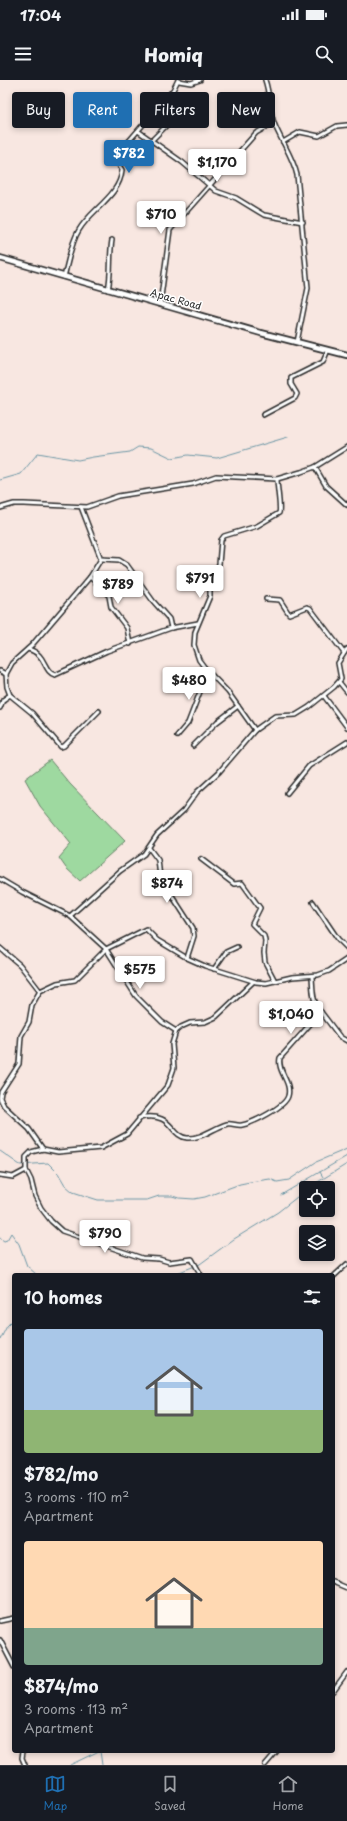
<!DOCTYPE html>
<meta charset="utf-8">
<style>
:root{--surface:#171b24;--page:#20242c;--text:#f1f3f6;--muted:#9ea1a6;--line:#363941;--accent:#1f6fb2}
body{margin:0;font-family:"Playpen Sans",sans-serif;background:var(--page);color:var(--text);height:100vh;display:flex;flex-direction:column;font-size:15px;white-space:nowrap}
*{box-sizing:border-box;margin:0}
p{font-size:13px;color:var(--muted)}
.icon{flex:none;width:22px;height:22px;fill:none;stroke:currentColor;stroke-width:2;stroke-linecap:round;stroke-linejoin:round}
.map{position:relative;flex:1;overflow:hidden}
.details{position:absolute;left:12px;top:1193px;width:323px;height:480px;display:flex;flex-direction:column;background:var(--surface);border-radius:4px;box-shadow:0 2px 6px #0003}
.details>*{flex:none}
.banner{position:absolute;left:12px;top:12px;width:323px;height:36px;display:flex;gap:8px}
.tools{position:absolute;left:299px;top:1101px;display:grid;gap:8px}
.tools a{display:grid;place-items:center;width:36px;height:36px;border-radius:4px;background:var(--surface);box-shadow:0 2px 6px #0003;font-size:20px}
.price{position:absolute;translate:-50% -34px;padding:0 9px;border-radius:4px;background:#fff;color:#222;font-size:13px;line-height:26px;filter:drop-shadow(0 1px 2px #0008)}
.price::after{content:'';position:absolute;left:50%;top:24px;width:12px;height:9px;margin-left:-6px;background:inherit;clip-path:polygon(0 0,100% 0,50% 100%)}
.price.current{background:var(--accent);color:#fff}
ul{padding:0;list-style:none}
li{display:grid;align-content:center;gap:8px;height:212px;padding:0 12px}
li span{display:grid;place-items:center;height:124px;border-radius:4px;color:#555}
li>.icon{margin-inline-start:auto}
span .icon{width:72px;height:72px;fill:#fffc;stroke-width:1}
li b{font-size:17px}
h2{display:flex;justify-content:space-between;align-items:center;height:48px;padding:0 12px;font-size:17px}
.pill{padding:0 14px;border-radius:4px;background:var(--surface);box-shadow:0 2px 6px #0003;font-size:14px;line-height:36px}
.pill.current{background:var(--accent);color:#fff}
.status{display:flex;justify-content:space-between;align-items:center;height:28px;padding:0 20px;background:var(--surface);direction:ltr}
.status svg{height:11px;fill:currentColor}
header{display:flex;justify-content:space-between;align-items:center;height:52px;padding:0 12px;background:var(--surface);font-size:18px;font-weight:800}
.tab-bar{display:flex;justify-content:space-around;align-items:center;height:56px;border-top:1px solid var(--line);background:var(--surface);font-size:11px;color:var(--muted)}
.tab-bar a{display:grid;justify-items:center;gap:2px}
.tab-bar .current{color:var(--accent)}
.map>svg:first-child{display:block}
</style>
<div class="status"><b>17:04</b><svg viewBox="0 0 49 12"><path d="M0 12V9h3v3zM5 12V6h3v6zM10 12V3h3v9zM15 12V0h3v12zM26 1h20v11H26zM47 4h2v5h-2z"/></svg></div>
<header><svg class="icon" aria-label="menu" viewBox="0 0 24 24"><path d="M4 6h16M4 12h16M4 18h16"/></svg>Homiq<svg class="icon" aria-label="search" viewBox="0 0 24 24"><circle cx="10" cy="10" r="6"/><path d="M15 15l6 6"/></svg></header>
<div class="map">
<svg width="347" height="1685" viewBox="0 0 347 1685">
<rect width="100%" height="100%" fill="#f8e7e1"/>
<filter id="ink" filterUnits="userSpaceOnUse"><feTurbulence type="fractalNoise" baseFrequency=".025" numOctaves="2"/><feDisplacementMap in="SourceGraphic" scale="8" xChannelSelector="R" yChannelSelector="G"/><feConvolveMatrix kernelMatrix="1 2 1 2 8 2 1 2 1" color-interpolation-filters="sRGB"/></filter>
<g filter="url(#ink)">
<path fill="#9ed9a0" stroke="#648266" d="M50 680 70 704 125 761 80 801 66 788 59 778 71 764 40 726 25 699Z"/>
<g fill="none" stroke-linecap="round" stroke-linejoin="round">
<g stroke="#6b96a5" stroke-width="1">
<path d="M0 400 21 394 38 373 78 380 93 377 130 372 138 367 151 368 172 378 188 375 217 378 288 357"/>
<path d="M0 1071 20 1085 48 1083 58 1093 65 1105 73 1112 98 1120H147L159 1116H172L179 1118 194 1119 205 1117 240 1104 250 1102 270 1099 277 1102 289 1100 316 1082 347 1069"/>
<path d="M320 1092 323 1097"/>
<path d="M308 1108 347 1084"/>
<path d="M281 1115 347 1076"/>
<path d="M0 1158 4 1161 7 1160 11 1153 19 1164 27 1186 37 1195"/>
<path d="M172 1195 200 1184 234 1159 278 1132 306 1110"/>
<path d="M0 1260 7 1246 14 1239"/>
<path d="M100 1671 102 1685"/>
<path d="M70 1685 99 1671"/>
</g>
<defs>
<g id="minor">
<path d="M265 0C270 14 269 29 274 43 281 61 293 77 297 95L308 208 297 262"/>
<path d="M179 1 191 3 200 0"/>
<path d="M138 51 182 82 216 111 236 118 264 135 303 142"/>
<path d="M151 61 173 39"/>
<path d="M283 62 300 52 319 56 337 46 347 45"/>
<path d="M64 197C68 182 71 163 79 150 91 129 120 116 122 90L117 82 116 76 173 10 178 0"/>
<path d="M108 210C112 191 109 178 112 160"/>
<path d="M160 224 170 150 256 53 274 43"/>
<path d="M263 335 295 318 297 314 291 304V298L323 282 328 270"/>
<path d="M315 387 326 406 347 425"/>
<path d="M81 427 101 479 90 497 32 565 12 583 6 594 7 607 10 615 32 633 61 667 64 666 99 631"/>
<path d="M0 428 14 424H24L87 427 118 416 193 404 216 396 277 399 301 392 315 387 347 367"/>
<path d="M101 479 119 480 127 485 153 521 169 539 171 548 198 543"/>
<path d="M90 497 109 516 111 527 127 548 130 564"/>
<path d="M266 519 280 520 289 534 307 527 310 528 344 573"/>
<path d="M28 569C47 574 43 592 55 595L107 571 171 548"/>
<path d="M0 591 6 594"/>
<path d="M339 602 347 612"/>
<path d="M324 616 347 647"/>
<path d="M0 628 3 620 10 615"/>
<path d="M255 650 228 612 205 588 199 580 194 565 195 552 210 516V502L219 484 221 460 224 456 257 446 279 433C281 429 277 407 277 399"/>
<path d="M177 656 188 643 208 591"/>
<path d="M193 666 217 642 238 626"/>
<path d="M287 713 309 686 347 662"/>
<path d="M149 768 158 780 160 797 193 848 194 856 187 878"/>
<path d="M201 779 234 804 242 803 260 828 252 844 264 856 265 861 264 873 265 882 275 901"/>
<path d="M0 799 22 812 70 836 106 869 146 849 157 860 187 878 205 886 256 902 266 903 292 897 318 895 329 891 347 879"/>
<path d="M313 822 338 859 347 868"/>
<path d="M70 836 120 791 144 774 157 755 184 730 197 712 219 692 255 650 275 636 296 635 309 627 334 607 341 599 338 583 347 569"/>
<path d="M0 868 20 885 40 911 57 903 75 900 106 869 136 916 162 942 176 951"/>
<path d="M214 889 226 872 237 867"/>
<path d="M40 911 32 925 29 942 21 956 19 984 1 1012 0 1018 4 1026 29 1049 43 1069"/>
<path d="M321 932 340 957 347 961"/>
<path d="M139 1038C174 1031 169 1056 187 1058 202 1059 213 1048 227 1044 232 1043 237 1046 242 1045 253 1043 285 1027 288 1016 292 1002 277 992 280 978L321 932C312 923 313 909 312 897"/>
<path d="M26 1090 31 1100 35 1116 41 1128 51 1141 62 1151 142 1178 159 1179 169 1182 192 1179 201 1195"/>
<path d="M0 1095 13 1097 26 1090V1077L31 1072 43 1069 58 1072 101 1068 127 1054 168 1005 174 988 172 964 176 951 181 947 190 943 205 942 216 937 253 902"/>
<path d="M333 1197 347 1184"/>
<path d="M333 1502 347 1508"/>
<path d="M0 1541 14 1538"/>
<path d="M0 1560 14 1587"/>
<path d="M333 1611 347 1592"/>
<path d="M23 1671 22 1678 25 1685"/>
<path d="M265 1685 277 1671"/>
</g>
<path id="secondary" d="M0 178 261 253 347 275"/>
</defs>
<use href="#minor" stroke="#2b2b2b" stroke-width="6"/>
<use href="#secondary" stroke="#2b2b2b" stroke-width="8"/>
<use href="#minor" stroke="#fff" stroke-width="3"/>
<use href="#secondary" stroke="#fff" stroke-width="4.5"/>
</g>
</g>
<g text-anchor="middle" stroke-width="3" stroke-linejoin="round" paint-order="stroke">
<g font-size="10" fill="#2b2b2b" stroke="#fff">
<text transform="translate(176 219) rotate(16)" y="4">Apac Road</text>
</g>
</g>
</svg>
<div class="tools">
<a><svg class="icon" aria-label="locate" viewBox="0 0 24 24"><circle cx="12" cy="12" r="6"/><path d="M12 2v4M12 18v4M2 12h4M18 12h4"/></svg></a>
<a><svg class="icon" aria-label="layers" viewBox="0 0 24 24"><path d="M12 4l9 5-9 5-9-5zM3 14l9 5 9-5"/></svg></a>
</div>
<b class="price current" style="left:129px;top:94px">$782</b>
<b class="price" style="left:217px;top:103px">$1,170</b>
<b class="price" style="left:161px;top:155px">$710</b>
<b class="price" style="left:200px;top:519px">$791</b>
<b class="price" style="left:118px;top:525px">$789</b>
<b class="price" style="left:189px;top:621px">$480</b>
<b class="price" style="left:167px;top:824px">$874</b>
<b class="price" style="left:140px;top:910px">$575</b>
<b class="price" style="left:291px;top:955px">$1,040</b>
<b class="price" style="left:105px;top:1174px">$790</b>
<div class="banner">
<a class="pill">Buy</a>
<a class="pill current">Rent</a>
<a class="pill">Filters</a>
<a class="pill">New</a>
</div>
<section class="details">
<h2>10 homes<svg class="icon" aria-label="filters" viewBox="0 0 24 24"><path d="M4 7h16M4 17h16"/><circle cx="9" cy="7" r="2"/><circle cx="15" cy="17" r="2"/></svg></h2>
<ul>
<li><span style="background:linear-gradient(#a9c7e8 65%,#8fb573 0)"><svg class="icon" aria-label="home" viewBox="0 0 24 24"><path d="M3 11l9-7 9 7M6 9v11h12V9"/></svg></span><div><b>$782/mo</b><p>3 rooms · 110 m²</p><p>Apartment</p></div></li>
<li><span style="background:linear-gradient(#ffd9b3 70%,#7fa58c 0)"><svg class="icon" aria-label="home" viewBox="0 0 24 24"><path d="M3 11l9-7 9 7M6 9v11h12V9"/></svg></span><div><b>$874/mo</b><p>3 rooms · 113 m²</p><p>Apartment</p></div></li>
</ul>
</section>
</div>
<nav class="tab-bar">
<a class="current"><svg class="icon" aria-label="map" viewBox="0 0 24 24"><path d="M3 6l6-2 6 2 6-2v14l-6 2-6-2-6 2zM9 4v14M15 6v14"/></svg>Map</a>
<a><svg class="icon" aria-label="saved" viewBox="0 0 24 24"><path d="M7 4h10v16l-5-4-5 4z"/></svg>Saved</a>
<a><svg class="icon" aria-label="home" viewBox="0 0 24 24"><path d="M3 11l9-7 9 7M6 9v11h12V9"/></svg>Home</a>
</nav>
